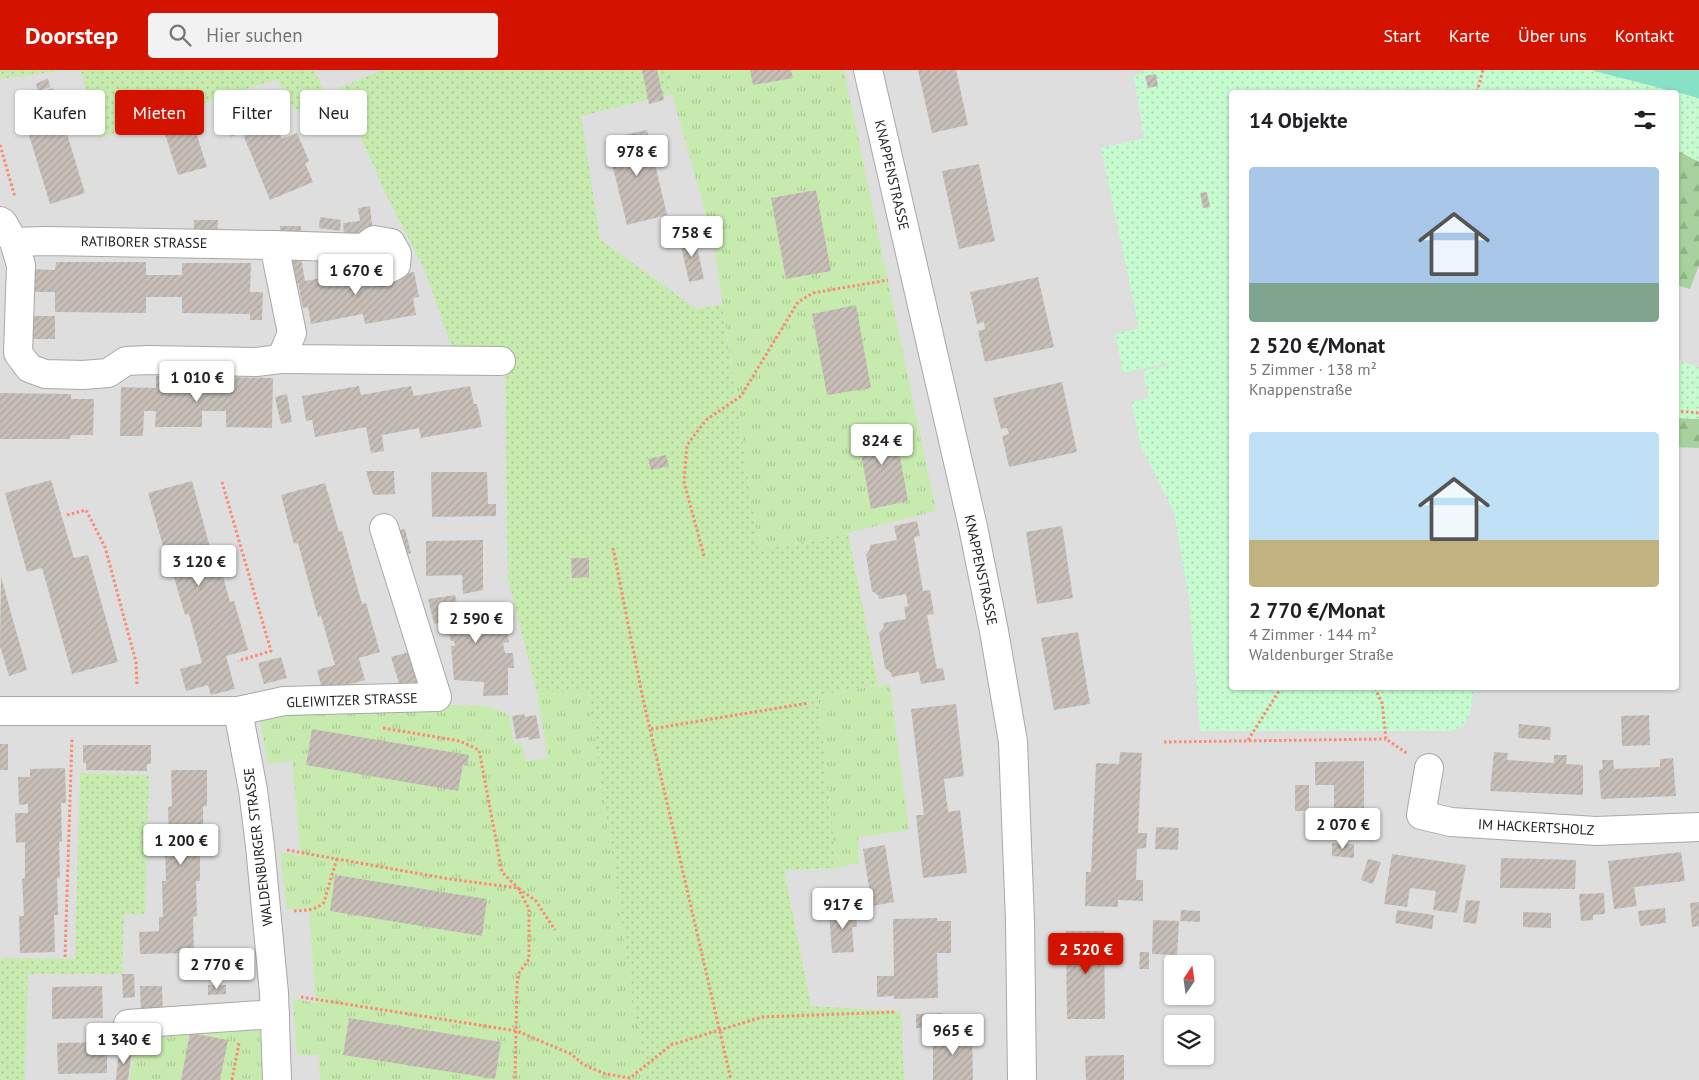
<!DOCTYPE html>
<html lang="de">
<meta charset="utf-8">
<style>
:root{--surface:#fff;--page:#f2f2f2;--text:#202124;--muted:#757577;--accent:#d31300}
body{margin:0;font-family:"PT Sans",sans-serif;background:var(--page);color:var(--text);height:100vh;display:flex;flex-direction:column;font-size:19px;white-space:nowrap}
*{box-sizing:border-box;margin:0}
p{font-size:16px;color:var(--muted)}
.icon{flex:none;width:28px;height:28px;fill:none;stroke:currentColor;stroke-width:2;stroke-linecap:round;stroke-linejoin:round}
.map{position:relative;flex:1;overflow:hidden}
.panel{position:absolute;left:1229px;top:20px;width:450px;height:600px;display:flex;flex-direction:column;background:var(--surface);border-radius:5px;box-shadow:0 1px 4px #0004}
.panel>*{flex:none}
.guide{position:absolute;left:15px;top:20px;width:475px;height:45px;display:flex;gap:10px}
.needle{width:32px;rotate:13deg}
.buttons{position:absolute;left:1164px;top:885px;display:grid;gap:10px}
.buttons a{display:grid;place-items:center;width:50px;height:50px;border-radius:5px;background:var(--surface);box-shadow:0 1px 4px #0004;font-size:25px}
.price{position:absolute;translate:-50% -42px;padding:0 11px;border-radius:5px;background:#fff;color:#222;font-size:16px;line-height:32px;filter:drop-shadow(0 1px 2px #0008)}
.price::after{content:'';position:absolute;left:50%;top:30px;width:15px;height:11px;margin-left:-8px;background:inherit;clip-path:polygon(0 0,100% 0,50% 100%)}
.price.on{background:var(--accent);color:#fff}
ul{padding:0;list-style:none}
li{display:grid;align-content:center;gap:10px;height:265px;padding:0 20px}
li span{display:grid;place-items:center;height:155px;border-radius:5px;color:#555}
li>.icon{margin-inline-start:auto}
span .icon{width:90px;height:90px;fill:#fffc;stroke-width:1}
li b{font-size:21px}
h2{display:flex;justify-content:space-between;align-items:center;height:60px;padding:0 20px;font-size:21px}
.tag{padding:0 18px;border-radius:5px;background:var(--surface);box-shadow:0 1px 4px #0004;font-size:18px;line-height:45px}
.tag.on{background:var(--accent);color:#fff}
header{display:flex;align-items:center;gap:30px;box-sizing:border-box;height:70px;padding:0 25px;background:var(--accent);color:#fff}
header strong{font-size:24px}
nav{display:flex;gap:28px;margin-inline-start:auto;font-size:18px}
.search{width:350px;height:45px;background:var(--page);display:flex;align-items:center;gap:12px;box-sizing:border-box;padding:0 18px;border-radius:5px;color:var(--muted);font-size:19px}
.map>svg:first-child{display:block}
</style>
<header>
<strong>Doorstep</strong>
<div class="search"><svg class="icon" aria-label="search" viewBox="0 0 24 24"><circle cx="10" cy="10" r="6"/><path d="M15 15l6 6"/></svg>Hier suchen</div>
<nav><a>Start</a><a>Karte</a><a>Über uns</a><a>Kontakt</a></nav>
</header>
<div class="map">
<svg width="1699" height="1010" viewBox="0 0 1699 1010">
<defs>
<pattern id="grass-tufts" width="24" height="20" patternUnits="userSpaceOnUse" patternTransform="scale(1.25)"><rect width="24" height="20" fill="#c7ebae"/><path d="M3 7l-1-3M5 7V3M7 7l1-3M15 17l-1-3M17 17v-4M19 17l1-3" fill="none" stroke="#abc995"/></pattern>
<pattern id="forest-firs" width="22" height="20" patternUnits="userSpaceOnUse" patternTransform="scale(1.25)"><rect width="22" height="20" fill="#a7d19d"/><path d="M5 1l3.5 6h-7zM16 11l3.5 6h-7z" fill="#8fb387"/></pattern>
<pattern id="park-dots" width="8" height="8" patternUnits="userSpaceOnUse" patternTransform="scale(1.25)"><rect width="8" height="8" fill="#c6facf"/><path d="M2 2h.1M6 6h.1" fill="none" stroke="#aad6b1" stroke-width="1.8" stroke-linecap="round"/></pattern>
<pattern id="garden-dots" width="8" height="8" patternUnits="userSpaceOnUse" patternTransform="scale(1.25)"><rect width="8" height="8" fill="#c7ebae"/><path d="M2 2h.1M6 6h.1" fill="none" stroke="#abc995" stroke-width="1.8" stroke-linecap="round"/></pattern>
<pattern id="building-hatch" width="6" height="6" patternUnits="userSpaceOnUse" patternTransform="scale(1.25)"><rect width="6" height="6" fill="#c7bfb7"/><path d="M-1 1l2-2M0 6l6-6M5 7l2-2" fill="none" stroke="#aba49d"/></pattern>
</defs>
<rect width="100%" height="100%" fill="#f2efe8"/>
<path fill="#dfdede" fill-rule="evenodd" d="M0 0H1699V1010H0ZM1231 22H1676V618H1231ZM1172 894H1205V926H1172ZM1172 954H1205V986H1172Z"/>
<g fill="url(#grass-tufts)">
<path d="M667 0H844L936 441 848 463 759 480 713 170 672 24Z"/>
<path d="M890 614 909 760 858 767 859 793 837 798 818 625Z"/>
<path d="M537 622H588L645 1010H320L319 985H297L293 929 316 933 309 839H287L280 782 301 786 292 691 268 694 259 645 426 634 487 636 509 645 514 674 522 672 526 691 548 688Z"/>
<path d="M260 955 262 1010H130L137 958Z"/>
</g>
<g fill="url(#forest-firs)">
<path d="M1676 22 1699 28V195L1690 219 1676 215Z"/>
<path d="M1676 348 1699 349V378L1676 377Z"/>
</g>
<g fill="url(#park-dots)">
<path d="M1145 0H1699V92L1676 80V22H1231V618H1474L1470 644 1463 656 1451 661H1200L1189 529 1174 443 1141 376 1131 332 1149 328 1143 301 1168 295 1167 293 1123 303 1115 264 1139 258 1101 78 1144 68 1134 7Z"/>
<path d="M1676 290 1699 297V349L1676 348Z"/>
</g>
<g fill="url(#garden-dots)">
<path d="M0 0H68L0 9Z"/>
<path d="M80 0H314L332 38 295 40 277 9 99 68Z"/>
<path d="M383 0H667L672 24 581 46 600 169 696 239 722 235 759 480 848 463 878 615 818 625 837 798 784 800 811 936 901 941 904 1010H645L588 622H537L508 510 505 280 453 281 425 201 384 120 339 18Z"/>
<path d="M80 703 149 705 145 845 124 844 122 904H28L25 1010H0V888L75 889Z"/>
</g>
<path fill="#86e1c6" d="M1594 0H1699V28L1594 1Z"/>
<g fill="url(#building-hatch)">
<path d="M642 0H657L664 30 649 34Z"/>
<path d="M750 0H791L793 8 753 15Z"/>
<path d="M918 0H956L968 55 932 63Z"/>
<path d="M1156 4 1158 16 1148 18 1145 6Z"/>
<path d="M48 8 50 17 38 21 36 14Z"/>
<path d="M53 18 85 123 50 134 18 29Z"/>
<path d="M258 28 264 42 269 40 282 69 297 63 309 91 305 93 313 112 270 130 242 62 231 67 220 43Z"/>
<path d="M193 53 207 97 178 105 164 61Z"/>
<path d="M647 60 667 145 627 155 606 69Z"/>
<path d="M979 94 995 171 959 179 942 101Z"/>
<path d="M816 120 831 201 786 209 771 128Z"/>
<path d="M1207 122 1210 137 1203 138 1200 123Z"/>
<path d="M370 136 373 163 344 165 343 153 360 151 358 138Z"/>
<path d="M320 147 341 150 340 161 319 158Z"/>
<path d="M194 150H218L217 162 194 161Z"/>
<rect x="280" y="156" width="21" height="7"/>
<path d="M694 164 704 209 689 212 679 167Z"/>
<path d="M301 187 305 211 355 202 357 212 414 202 419 227 413 228 416 245 365 254 363 244 311 254 308 237 303 238 298 213 294 214 289 190Z"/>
<path d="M56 192H146V205H182V193H251L250 222H263L262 250H250V244L182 243V227H146V243L55 242V222H31V199L55 200Z"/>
<path d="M1038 207 1054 277 985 292 978 261 985 259 984 252 977 254 970 222Z"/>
<path d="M856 235 871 318 827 325 812 244Z"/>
<rect x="31" y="246" width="24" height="23"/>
<path d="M156 306 202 307V319H226V307L273 308 272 358 226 357V341H202V357H155L156 341H144L143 366H120L121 317 156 318Z"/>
<path d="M1062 312 1077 382 1009 397 1002 366 1009 364 1007 358 1001 359 993 328Z"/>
<path d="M359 316 361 325 411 316 414 326 470 316 474 334H477L482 357 421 368 419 358 382 365 384 381 371 383 366 357 315 367 312 350 306 351 302 326Z"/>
<path d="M0 323 71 324V329H94L93 365H71L70 369H0Z"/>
<path d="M287 324 292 352 281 354 275 327Z"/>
<path d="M894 354 908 431 871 439 857 361Z"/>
<path d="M666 385 669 396 651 400 648 389Z"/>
<path d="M366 401H394L395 424 373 425Z"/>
<path d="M431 402H487L488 434H496V446L432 447Z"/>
<path d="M51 410 74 488 88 485 118 592 72 604 42 498 27 502 5 423Z"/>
<path d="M192 411 212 485 217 484 230 532 234 531 248 580 226 586 235 619 211 625 208 615 186 621 180 599 202 593 189 544 185 545 171 497H169L148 423Z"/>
<path d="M325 413 339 462 342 461 362 534 366 533 380 582 359 588 365 610 323 622 317 600 335 595 321 546 318 547 298 473 294 474 281 425Z"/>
<path d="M917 451 920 466 914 467 923 521 930 520 934 544 927 545 934 584 937 599 943 598 945 610 921 614 919 602 892 607 891 603 885 598 879 563 884 557 883 553 906 549 904 537 908 536 906 524 879 529 878 525 872 521 866 485 870 479V475L897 470 894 456Z"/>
<path d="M1062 456 1073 528 1037 534 1026 462Z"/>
<path d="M405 459 411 483 399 486 392 462Z"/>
<path d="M483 470V520L463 524 462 505 426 506V471Z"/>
<path d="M571 488H589V507L572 508Z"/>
<path d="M1 507 27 600 9 606 0 576Z"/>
<path d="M455 525 459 542 498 532 502 547 497 549 499 559 506 557 509 572 503 573 505 583H513L514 598H508V625L483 626 484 612 454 610 451 576H455L454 571H451L449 564 447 565 444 551 434 554 428 529Z"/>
<path d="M1078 562 1090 634 1054 640 1041 568Z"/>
<path d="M413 581 422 614 401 620 391 587Z"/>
<path d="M281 587 287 608 264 614 258 593Z"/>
<path d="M956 634 964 706 944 709 948 742 960 740 967 803 923 808 916 745H924L911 639Z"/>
<path d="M524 644 525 647 536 645 540 668 529 670 528 667 516 669 512 646Z"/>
<path d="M1649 645 1650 675 1622 676 1621 646Z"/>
<path d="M1519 654 1551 657 1550 670 1518 668Z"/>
<path d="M312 659 469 685 467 696 463 695 458 721 306 695Z"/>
<rect x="0" y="674" width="8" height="26"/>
<path d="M83 675H151V694H147V701L86 700V693H83Z"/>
<path d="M1120 682 1142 683 1138 763H1147L1146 778 1137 779 1136 810H1143V831L1118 830V837L1085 836 1086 802H1091L1096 693 1119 694Z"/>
<path d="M1494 682 1508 683 1507 690 1554 693V685H1567L1566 694 1583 695V725L1490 721Z"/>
<path d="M1673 688 1676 726 1601 729 1599 700 1603 699 1602 690H1613L1614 699 1660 697V689Z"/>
<path d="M1364 691V765H1334V715H1315V692Z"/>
<path d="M65 698 66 733H61L62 771 59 772 60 808H57L58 845H54L55 882 20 883 19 846H24L22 809 25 808V772L16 773 15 743H28V734L19 735 18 707H30V699Z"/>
<path d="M171 700H207V736H203V773H200V811H196L197 846 193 847 194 883 140 884 139 862 159 861V847H163L162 811H166L165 774H169L168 737 172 736Z"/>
<rect x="1295" y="715" width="14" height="26"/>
<path d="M1156 757 1179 758 1178 780 1155 779Z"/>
<path d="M1332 773 1354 774V788L1332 786Z"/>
<path d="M885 775 894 832 872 836 863 779Z"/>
<path d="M1681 782 1685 811 1634 817 1637 836 1614 839 1608 791Z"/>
<path d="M1392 784 1466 795 1457 843 1433 840 1436 821 1410 818 1407 837 1384 834Z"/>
<path d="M1501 788 1576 790 1575 819 1500 818Z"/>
<path d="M1368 789 1381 792 1373 814 1361 810Z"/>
<path d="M335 805 487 829 482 866 330 841Z"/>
<path d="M1604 823 1605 844 1593 845V850L1581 851 1579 824Z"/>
<path d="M1466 830 1480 831 1476 854 1463 852Z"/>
<path d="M1699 832V856L1692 857 1690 833Z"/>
<path d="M855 838 857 857H852L854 882 832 883 829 842Z"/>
<path d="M1665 838 1666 853 1640 856 1638 841Z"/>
<path d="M1181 840 1200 841V852L1180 851Z"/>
<path d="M1397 840 1434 845 1432 859 1395 853Z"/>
<path d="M1523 842 1551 843V858L1523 857Z"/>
<path d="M937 848V851H951V883H937L938 928 894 929V926L877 927V906H894L893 849Z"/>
<path d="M1153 850 1179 851 1177 885 1152 884Z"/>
<path d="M1066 861H1104L1105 949H1067Z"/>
<path d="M1140 882H1149V899H1139Z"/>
<rect x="202" y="884" width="23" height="12"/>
<path d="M122 904H134L135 927 123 928Z"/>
<path d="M208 915H226V924L208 925Z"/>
<path d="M102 916 103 948 52 949V917Z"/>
<path d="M140 916H162L163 945 141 946Z"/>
<path d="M943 943V958H916V944Z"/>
<path d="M349 948 501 972 495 1009 343 985Z"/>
<path d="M972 962 973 1010H933V963Z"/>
<path d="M190 963 228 970 220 1010H181Z"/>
<path d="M107 972V1003L58 1004 57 973Z"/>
<path d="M119 979 132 981 128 1010H116Z"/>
<path d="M1124 985V1010H1086L1085 986Z"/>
</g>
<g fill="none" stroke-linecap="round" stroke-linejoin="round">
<defs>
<g id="minor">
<path d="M868 0 973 457 994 561 1013 672 1020 851 1022 1010"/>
<path d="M0 151 3 153 14 172 21 195 18 283 29 298 45 304 83 305 108 303 126 291 149 290 256 292 281 289 292 263 274 175 46 171 14 172"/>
<path d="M274 175 363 178 368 197 382 202 396 195 397 184 391 173 374 170 363 178"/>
<path d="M281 289 501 291"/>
<path d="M0 641H238L284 631 437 627 384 458"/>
<path d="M238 641 253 720 260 776 274 923 277 1010"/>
<path d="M1429 698 1421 745 1451 752 1596 761 1699 757"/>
<path d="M128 954 275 944"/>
</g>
</defs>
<use href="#minor" stroke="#a8a8a8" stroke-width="30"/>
<g stroke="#fb8a6f" stroke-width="3" stroke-dasharray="2.5 2.5" stroke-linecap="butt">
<path d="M1477 22 1483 0"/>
<path d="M0 75 15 127"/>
<path d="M1676 341 1699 343"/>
<path d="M222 412 271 581 238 591"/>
<path d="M67 445 86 440 105 477 136 592 137 614"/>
<path d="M613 478 643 629 731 1010"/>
<path d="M704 486 684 412 687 375 706 350 741 326 798 232 813 223 888 210"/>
<path d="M1375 618 1382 633 1386 669 1408 684"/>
<path d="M383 658 460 671 479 680 502 802 518 818 529 839V889L519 903 517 914 515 1010"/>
<path d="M651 659 809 633"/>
<path d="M1248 670 1281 618"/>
<path d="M1164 672 1386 669"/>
<path d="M287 780 449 809 518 818 536 831 555 860"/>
<path d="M294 841C305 840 316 841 324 832L337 788"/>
<path d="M65 887 72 667"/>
<path d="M301 927 517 961 571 984 584 995 606 1004 630 1008 671 975 762 947 896 942"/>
<path d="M232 1010 239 973"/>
</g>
<use href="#minor" stroke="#fff" stroke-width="28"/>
</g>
<g text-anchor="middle" stroke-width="4" stroke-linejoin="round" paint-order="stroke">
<g font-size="14" fill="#212121" stroke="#fff">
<text transform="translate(892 105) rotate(77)" y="5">KNAPPENSTRASSE</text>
<text transform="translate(144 172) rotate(1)" y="5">RATIBORER STRASSE</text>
<text transform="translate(981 500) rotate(78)" y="5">KNAPPENSTRASSE</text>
<text transform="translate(352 630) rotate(-2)" y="5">GLEIWITZER STRASSE</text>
<text transform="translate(1536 757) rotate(3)" y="5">IM HACKERTSHOLZ</text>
<text transform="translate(258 777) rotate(-97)" y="5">WALDENBURGER STRASSE</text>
</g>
</g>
</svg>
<div class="buttons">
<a><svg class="needle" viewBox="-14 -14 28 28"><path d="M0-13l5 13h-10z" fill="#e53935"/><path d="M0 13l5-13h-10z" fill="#757577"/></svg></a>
<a><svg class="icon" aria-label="layers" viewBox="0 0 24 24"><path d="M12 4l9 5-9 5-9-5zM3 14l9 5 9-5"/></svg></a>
</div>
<b class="price" style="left:637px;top:107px">978 €</b>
<b class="price" style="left:692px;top:188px">758 €</b>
<b class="price" style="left:356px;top:226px">1 670 €</b>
<b class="price" style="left:197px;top:333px">1 010 €</b>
<b class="price" style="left:882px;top:396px">824 €</b>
<b class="price" style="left:199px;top:517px">3 120 €</b>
<b class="price" style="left:476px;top:574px">2 590 €</b>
<b class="price" style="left:1343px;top:780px">2 070 €</b>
<b class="price" style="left:181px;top:796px">1 200 €</b>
<b class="price" style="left:843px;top:860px">917 €</b>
<b class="price on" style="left:1086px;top:905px">2 520 €</b>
<b class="price" style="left:217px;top:920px">2 770 €</b>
<b class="price" style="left:953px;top:986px">965 €</b>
<b class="price" style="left:124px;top:995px">1 340 €</b>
<div class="guide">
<a class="tag">Kaufen</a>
<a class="tag on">Mieten</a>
<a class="tag">Filter</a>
<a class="tag">Neu</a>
</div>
<section class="panel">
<h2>14 Objekte<svg class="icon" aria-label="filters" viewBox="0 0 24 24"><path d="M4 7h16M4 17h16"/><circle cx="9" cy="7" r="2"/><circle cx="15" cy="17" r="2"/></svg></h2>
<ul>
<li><span style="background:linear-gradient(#a9c7e8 75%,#7fa58c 0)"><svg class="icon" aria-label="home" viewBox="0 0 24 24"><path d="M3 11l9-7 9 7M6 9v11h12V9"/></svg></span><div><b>2 520 €/Monat</b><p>5 Zimmer · 138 m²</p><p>Knappenstraße</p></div></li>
<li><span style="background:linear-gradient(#bfe0f5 70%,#c2b280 0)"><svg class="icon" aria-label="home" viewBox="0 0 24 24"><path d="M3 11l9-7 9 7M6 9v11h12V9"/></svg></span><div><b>2 770 €/Monat</b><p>4 Zimmer · 144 m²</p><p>Waldenburger Straße</p></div></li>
</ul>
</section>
</div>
